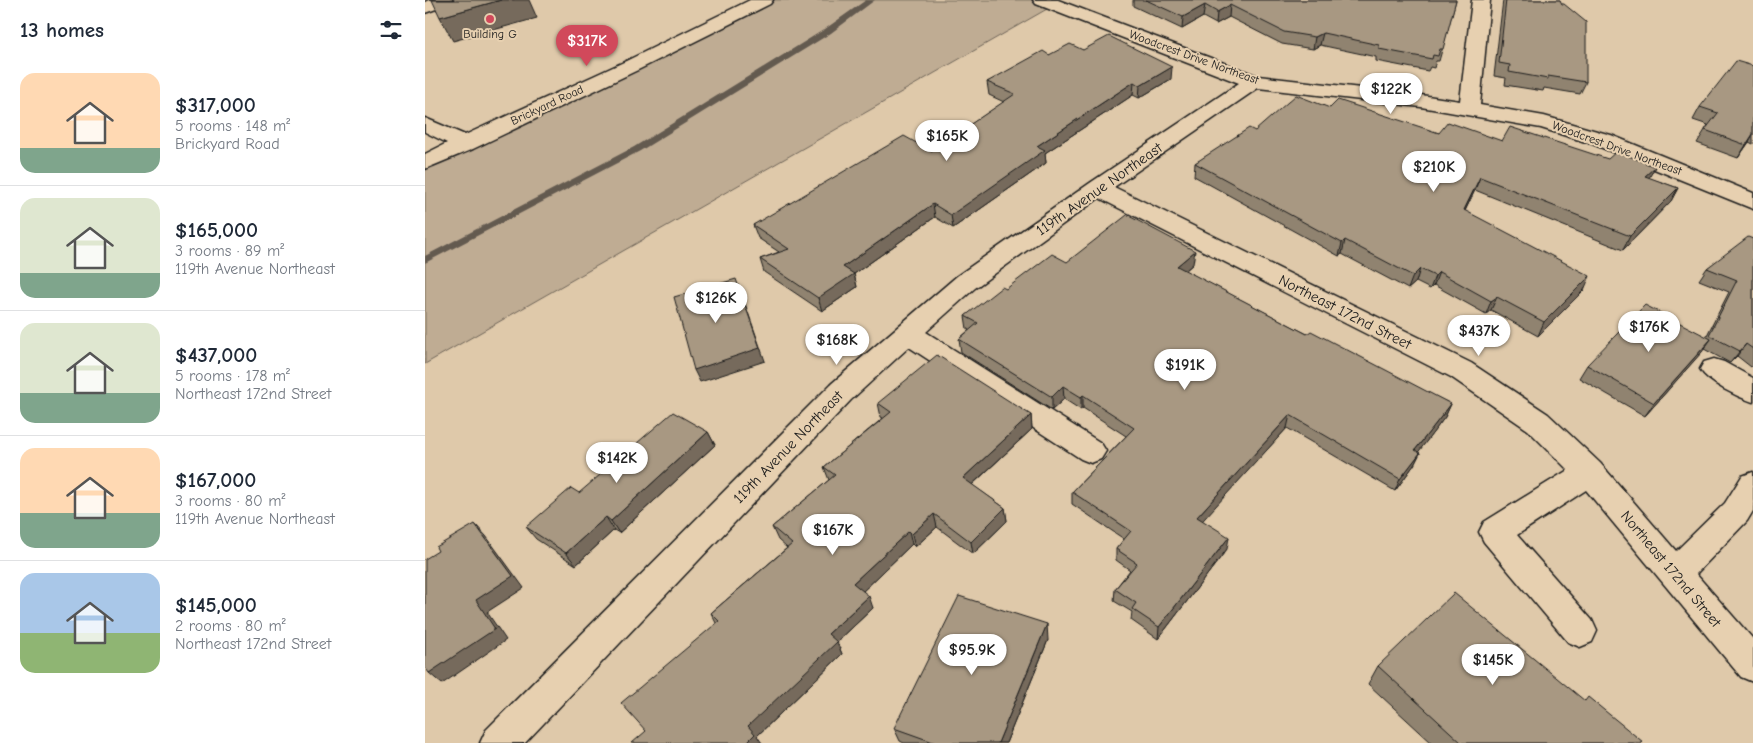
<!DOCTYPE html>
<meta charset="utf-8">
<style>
:root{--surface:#fff;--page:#f6f6f7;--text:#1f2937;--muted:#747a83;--line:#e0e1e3;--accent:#d1495b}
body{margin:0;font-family:"Comic Neue",sans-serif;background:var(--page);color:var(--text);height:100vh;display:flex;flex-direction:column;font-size:19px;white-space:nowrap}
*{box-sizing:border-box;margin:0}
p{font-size:16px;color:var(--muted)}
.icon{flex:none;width:28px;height:28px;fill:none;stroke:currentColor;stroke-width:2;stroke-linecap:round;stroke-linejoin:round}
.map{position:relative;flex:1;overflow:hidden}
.drawer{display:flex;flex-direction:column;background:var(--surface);width:425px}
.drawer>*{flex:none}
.price{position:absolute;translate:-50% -42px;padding:0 11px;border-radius:18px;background:#fff;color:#222;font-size:16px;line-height:32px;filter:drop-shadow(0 1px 2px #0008)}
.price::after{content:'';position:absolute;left:50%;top:30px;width:15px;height:11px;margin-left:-8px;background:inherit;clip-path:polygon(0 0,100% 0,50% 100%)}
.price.active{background:var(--accent);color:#fff}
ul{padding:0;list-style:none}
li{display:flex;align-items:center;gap:15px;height:125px;padding:0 20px}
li+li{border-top:1px solid var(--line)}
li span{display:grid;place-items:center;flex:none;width:140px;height:100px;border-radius:15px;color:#555}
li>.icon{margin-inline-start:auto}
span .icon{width:60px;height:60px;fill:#fffc;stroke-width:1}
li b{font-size:21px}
h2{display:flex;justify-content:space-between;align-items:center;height:60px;padding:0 20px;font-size:21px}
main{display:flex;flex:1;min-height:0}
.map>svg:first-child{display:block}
</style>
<main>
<section class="drawer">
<h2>13 homes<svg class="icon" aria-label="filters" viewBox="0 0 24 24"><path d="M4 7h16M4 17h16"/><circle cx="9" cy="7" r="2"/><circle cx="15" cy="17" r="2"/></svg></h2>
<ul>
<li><span style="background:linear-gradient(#ffd9b3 75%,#7fa58c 0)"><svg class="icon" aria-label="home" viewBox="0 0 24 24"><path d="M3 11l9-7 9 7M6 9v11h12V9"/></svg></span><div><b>$317,000</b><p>5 rooms · 148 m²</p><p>Brickyard Road</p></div></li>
<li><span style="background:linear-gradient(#dfe7d0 75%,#7fa58c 0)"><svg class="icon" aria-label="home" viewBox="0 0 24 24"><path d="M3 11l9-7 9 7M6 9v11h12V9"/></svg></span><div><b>$165,000</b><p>3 rooms · 89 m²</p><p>119th Avenue Northeast</p></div></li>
<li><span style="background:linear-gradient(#dfe7d0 70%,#7fa58c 0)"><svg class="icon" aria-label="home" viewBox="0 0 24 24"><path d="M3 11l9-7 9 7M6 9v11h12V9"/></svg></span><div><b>$437,000</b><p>5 rooms · 178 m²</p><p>Northeast 172nd Street</p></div></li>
<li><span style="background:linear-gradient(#ffd9b3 65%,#7fa58c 0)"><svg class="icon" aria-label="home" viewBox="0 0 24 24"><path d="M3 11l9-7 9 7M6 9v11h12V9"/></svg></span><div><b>$167,000</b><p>3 rooms · 80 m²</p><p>119th Avenue Northeast</p></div></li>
<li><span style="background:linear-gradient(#a9c7e8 60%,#8fb573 0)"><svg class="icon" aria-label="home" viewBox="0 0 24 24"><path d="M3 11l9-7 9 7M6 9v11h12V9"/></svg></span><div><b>$145,000</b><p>2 rooms · 80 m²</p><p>Northeast 172nd Street</p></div></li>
</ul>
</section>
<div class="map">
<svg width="1328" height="743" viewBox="0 0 1328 743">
<rect width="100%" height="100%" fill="#dfc9aa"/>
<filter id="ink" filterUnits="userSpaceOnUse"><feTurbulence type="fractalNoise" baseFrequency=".02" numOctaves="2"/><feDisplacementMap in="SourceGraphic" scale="10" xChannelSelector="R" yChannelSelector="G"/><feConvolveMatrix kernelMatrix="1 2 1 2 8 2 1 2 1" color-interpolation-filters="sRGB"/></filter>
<g filter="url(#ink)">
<path fill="#bfac93" stroke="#6e6458" d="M339 0H617L629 5 0 364V162Z"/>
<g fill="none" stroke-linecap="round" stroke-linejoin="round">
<path fill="#635a50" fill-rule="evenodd" d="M441 0H450L406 33 215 151 0 263V256L209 147 400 29Z"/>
<defs>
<g id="minor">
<path d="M4 0H28L25 4 0 13V2Z"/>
<path d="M325 0H348L345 4 215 69 48 149 0 169V154L22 143 0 132V118L40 135 201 61Z"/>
<path d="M608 0H633L833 76 996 95 1035 101 1047 0H1065L1055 105 1119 116 1186 135 1328 193V209L1170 145 1116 128 996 107 833 88 689 187 1046 363 1123 414 1175 463 1251 551 1300 503 1317 476 1328 472V511L1322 521 1271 574 1328 639V682L1316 677 1161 490 1092 535 1167 620 1172 631 1167 642 1155 647 1143 642 1059 542 1054 532 1059 522 1143 470 1103 430 1026 377 674 198 550 288 501 332 676 443 681 451 676 459 666 463 656 459 484 347 426 400 100 743H55L61 730 406 384 532 276 665 183 814 83 611 4Z"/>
<path d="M1289 359 1299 362 1328 378V402C1313 397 1283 383 1275 369L1279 362Z"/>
</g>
</defs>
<use href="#minor" stroke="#1c1c1c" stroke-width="3"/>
<use href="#minor" fill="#e7d0b0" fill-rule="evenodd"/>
</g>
<g fill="#908370" stroke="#1c1c1c">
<path d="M708 0H1031L1014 61H1011L1009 68 1005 67 1003 71 951 61V57L895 45 888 49 857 44 804 17 791 24 778 17 757 29 708 6Z"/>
<path d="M1078 0H1135L1161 82 1155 94 1119 88 1118 91 1080 85 1081 78 1069 76Z"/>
<path d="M658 50 746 79 714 98 708 95 620 153 621 163 528 228 510 217 429 274 432 287 397 311 339 272 335 259 354 252 333 238 328 225 506 151 579 102 564 95 562 82 624 55Z"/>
<path d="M1328 66V144L1324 142 1313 158 1272 143 1283 125 1268 120 1275 107Z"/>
<path d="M905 108 1014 133 1077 141 1224 178 1253 188 1246 201 1198 250 1050 190 1040 211 1159 290 1113 336 1066 310 1061 314 1009 285 1005 289 991 282 983 289 917 254 914 256 769 176 770 163 830 131Z"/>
<path d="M1328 239V365L1326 367 1312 356 1305 363 1279 349 1220 416 1154 378 1162 365 1281 337 1304 292 1274 280 1282 268Z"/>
<path d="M642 262 768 264 760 271 882 334 1026 404 1020 417 993 452 995 453 989 465 970 491 862 428 777 520 802 549 733 639 706 620 707 612 689 601 690 589 705 570 691 560V549L699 539 647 504V492L701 436 658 408 656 410 639 399 627 410 536 352 534 339 544 330 542 329 540 316 581 289Z"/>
<path d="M453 403 606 415 607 429 547 485 580 508 582 521 548 554 512 527 490 547 487 544 438 591 448 608 412 642 417 654 332 736 221 731 291 623 286 613 362 548 353 540 347 527 404 480 399 467 458 418 456 417Z"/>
<path d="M283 432 290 445 194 533 189 530 151 565 111 539 101 527 154 493Z"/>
<path d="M623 640 581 743H479L475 741 469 728Z"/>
<path d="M953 666 1160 701 1217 743H1007L943 684Z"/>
</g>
<g fill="#766a5b" stroke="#1c1c1c">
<path d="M76 0H104L112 18 28 41 15 17Z"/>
<path d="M780 5 778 17 757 29 758 17Z"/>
<path d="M805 5 804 17 791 24 792 12Z"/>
<path d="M898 33 895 45 888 49 890 37Z"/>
<path d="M747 67 746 79 714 98 715 86Z"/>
<path d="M709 82 708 95 620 153 621 163 528 228 526 215 612 146Z"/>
<path d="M1328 134 1324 142 1313 158 1321 145Z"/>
<path d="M1230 167 1223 180 1220 176Z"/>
<path d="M1055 177 1050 190 1034 223 1039 210Z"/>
<path d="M1253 188 1246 201 1198 250 1205 236Z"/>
<path d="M508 204 510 217 429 274 432 287 397 311 393 298 418 267Z"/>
<path d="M920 240 917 254 914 256 917 243Z"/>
<path d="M770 251 768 264 750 279 752 266Z"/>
<path d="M995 269 991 282 983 289 988 276Z"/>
<path d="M1014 272 1009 285 1005 289 1010 276Z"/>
<path d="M1165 276 1159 290 1113 336 1119 322Z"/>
<path d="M316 292 340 361 275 382 269 370Z"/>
<path d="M1072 297 1066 310 1061 314 1066 301Z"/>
<path d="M1286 339 1277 352 1220 416 1229 403Z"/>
<path d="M1321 344 1312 356 1305 363 1315 351Z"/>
<path d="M638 386 639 399 627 410V397Z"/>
<path d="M658 395V408L656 410V397Z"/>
<path d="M1026 404 1020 417 985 463 990 450Z"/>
<path d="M606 415 607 429 540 491 538 478Z"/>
<path d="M865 415 862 428 770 529 772 517Z"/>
<path d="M283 432 290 445 194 533 186 521Z"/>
<path d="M995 453 989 465 970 491 975 479Z"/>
<path d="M580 508 582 521 548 554 546 542Z"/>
<path d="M509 514 512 527 490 547 487 534Z"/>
<path d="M181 517 189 530 151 565 141 553Z"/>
<path d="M50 524 61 536 99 588 62 612 81 640 17 684 4 673Z"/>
<path d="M484 531 487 544 433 596 428 583Z"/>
<path d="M804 537 802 549 733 639 734 627Z"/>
<path d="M444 596 448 608 412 642 417 654 332 736 337 743H321L323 726 403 634Z"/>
<path d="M622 624 623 640 581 743H573Z"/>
</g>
<g fill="#a89882" stroke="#1c1c1c">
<path d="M7 0H76L15 17Z"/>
<path d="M721 0H1031L1018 49H1015L1013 56 1008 55 1007 59 954 49V45L898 33 890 37 859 32 805 5 792 12 780 5 758 17Z"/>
<path d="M1081 0H1135L1137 4H1139L1161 22V82L1123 76V79L1084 72 1085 65 1074 63Z"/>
<path d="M684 36 747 67 715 86 709 82 612 146 620 150 526 215 508 204 418 267 429 274 393 298 335 259 364 249 328 225 479 136 506 151 590 94 562 82 618 51 624 55 645 44 658 50Z"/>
<path d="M1311 61 1328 66V134L1321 145 1280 130 1293 113 1275 107Z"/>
<path d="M871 95 905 108 913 100 1014 133 1023 122 1077 141 1085 127 1183 159 1192 151 1230 167 1220 176 1253 188 1205 236 1055 177 1039 210 1165 276 1119 322 1072 297 1066 301 1014 272 1010 276 995 269 988 276 920 240 917 243 770 163 824 128 830 131Z"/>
<path d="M702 215 770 251 752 266 882 334 886 331 1026 404 990 450 995 453 975 479 865 415 772 517 804 537 734 627 707 609 711 603 690 589 712 563 691 549 706 531 647 492 709 428 658 395 656 397 638 386 627 397 534 339 553 323 540 316 577 287 581 289 627 254 642 262Z"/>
<path d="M1323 237 1328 239V349L1321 344 1315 351 1284 335 1312 280 1282 268Z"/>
<path d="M311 279 335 348 269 370 249 297Z"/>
<path d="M1220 305 1286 339 1229 403 1162 365Z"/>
<path d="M512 355 606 415 538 478 580 508 546 542 509 514 487 534 484 531 428 583 444 596 403 634 412 642 323 726 330 734 321 743H207L221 731 196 703 294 621 286 613 367 544 347 527 410 475 399 467 466 412 453 403Z"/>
<path d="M248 412 283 432 186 521 181 517 141 553 101 527 146 488 154 493Z"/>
<path d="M50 524 88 576 51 600 70 629 4 673 0 667V559L13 551 11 547Z"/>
<path d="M1029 593 1160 701 1163 697 1218 742 1217 743H1037L953 666Z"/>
<path d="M534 596 622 624 573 743H511L469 728Z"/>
</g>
</g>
<circle fill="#d1495b" stroke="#e7d0b0" stroke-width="2" cx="65" cy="19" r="5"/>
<g text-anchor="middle" stroke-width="4" stroke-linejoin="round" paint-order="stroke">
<g font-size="12" fill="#1c1c1c" stroke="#e7d0b0">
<text x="65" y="38">Building G</text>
</g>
<g font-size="12" fill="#1c1c1c" stroke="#e7d0b0">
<text transform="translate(769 57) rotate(20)" y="4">Woodcrest Drive Northeast</text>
<text transform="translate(122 105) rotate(-25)" y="4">Brickyard Road</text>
<text transform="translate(1192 148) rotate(20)" y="4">Woodcrest Drive Northeast</text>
</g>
<g font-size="15" fill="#1c1c1c" stroke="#e7d0b0">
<text transform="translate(674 189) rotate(-35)" y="5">119th Avenue Northeast</text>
<text transform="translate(920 312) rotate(27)" y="5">Northeast 172nd Street</text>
<text transform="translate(363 447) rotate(-46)" y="5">119th Avenue Northeast</text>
<text transform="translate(1246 569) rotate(50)" y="5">Northeast 172nd Street</text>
</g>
</g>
</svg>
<b class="price active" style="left:162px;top:67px">$317K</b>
<b class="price" style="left:966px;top:115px">$122K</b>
<b class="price" style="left:522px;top:162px">$165K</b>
<b class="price" style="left:1009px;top:193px">$210K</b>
<b class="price" style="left:291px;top:324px">$126K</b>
<b class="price" style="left:1224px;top:353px">$176K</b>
<b class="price" style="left:1054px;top:357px">$437K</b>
<b class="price" style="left:412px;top:366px">$168K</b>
<b class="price" style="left:760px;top:391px">$191K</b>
<b class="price" style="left:192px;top:484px">$142K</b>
<b class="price" style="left:408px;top:556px">$167K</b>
<b class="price" style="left:547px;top:676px">$95.9K</b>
<b class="price" style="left:1068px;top:686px">$145K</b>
</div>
</main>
